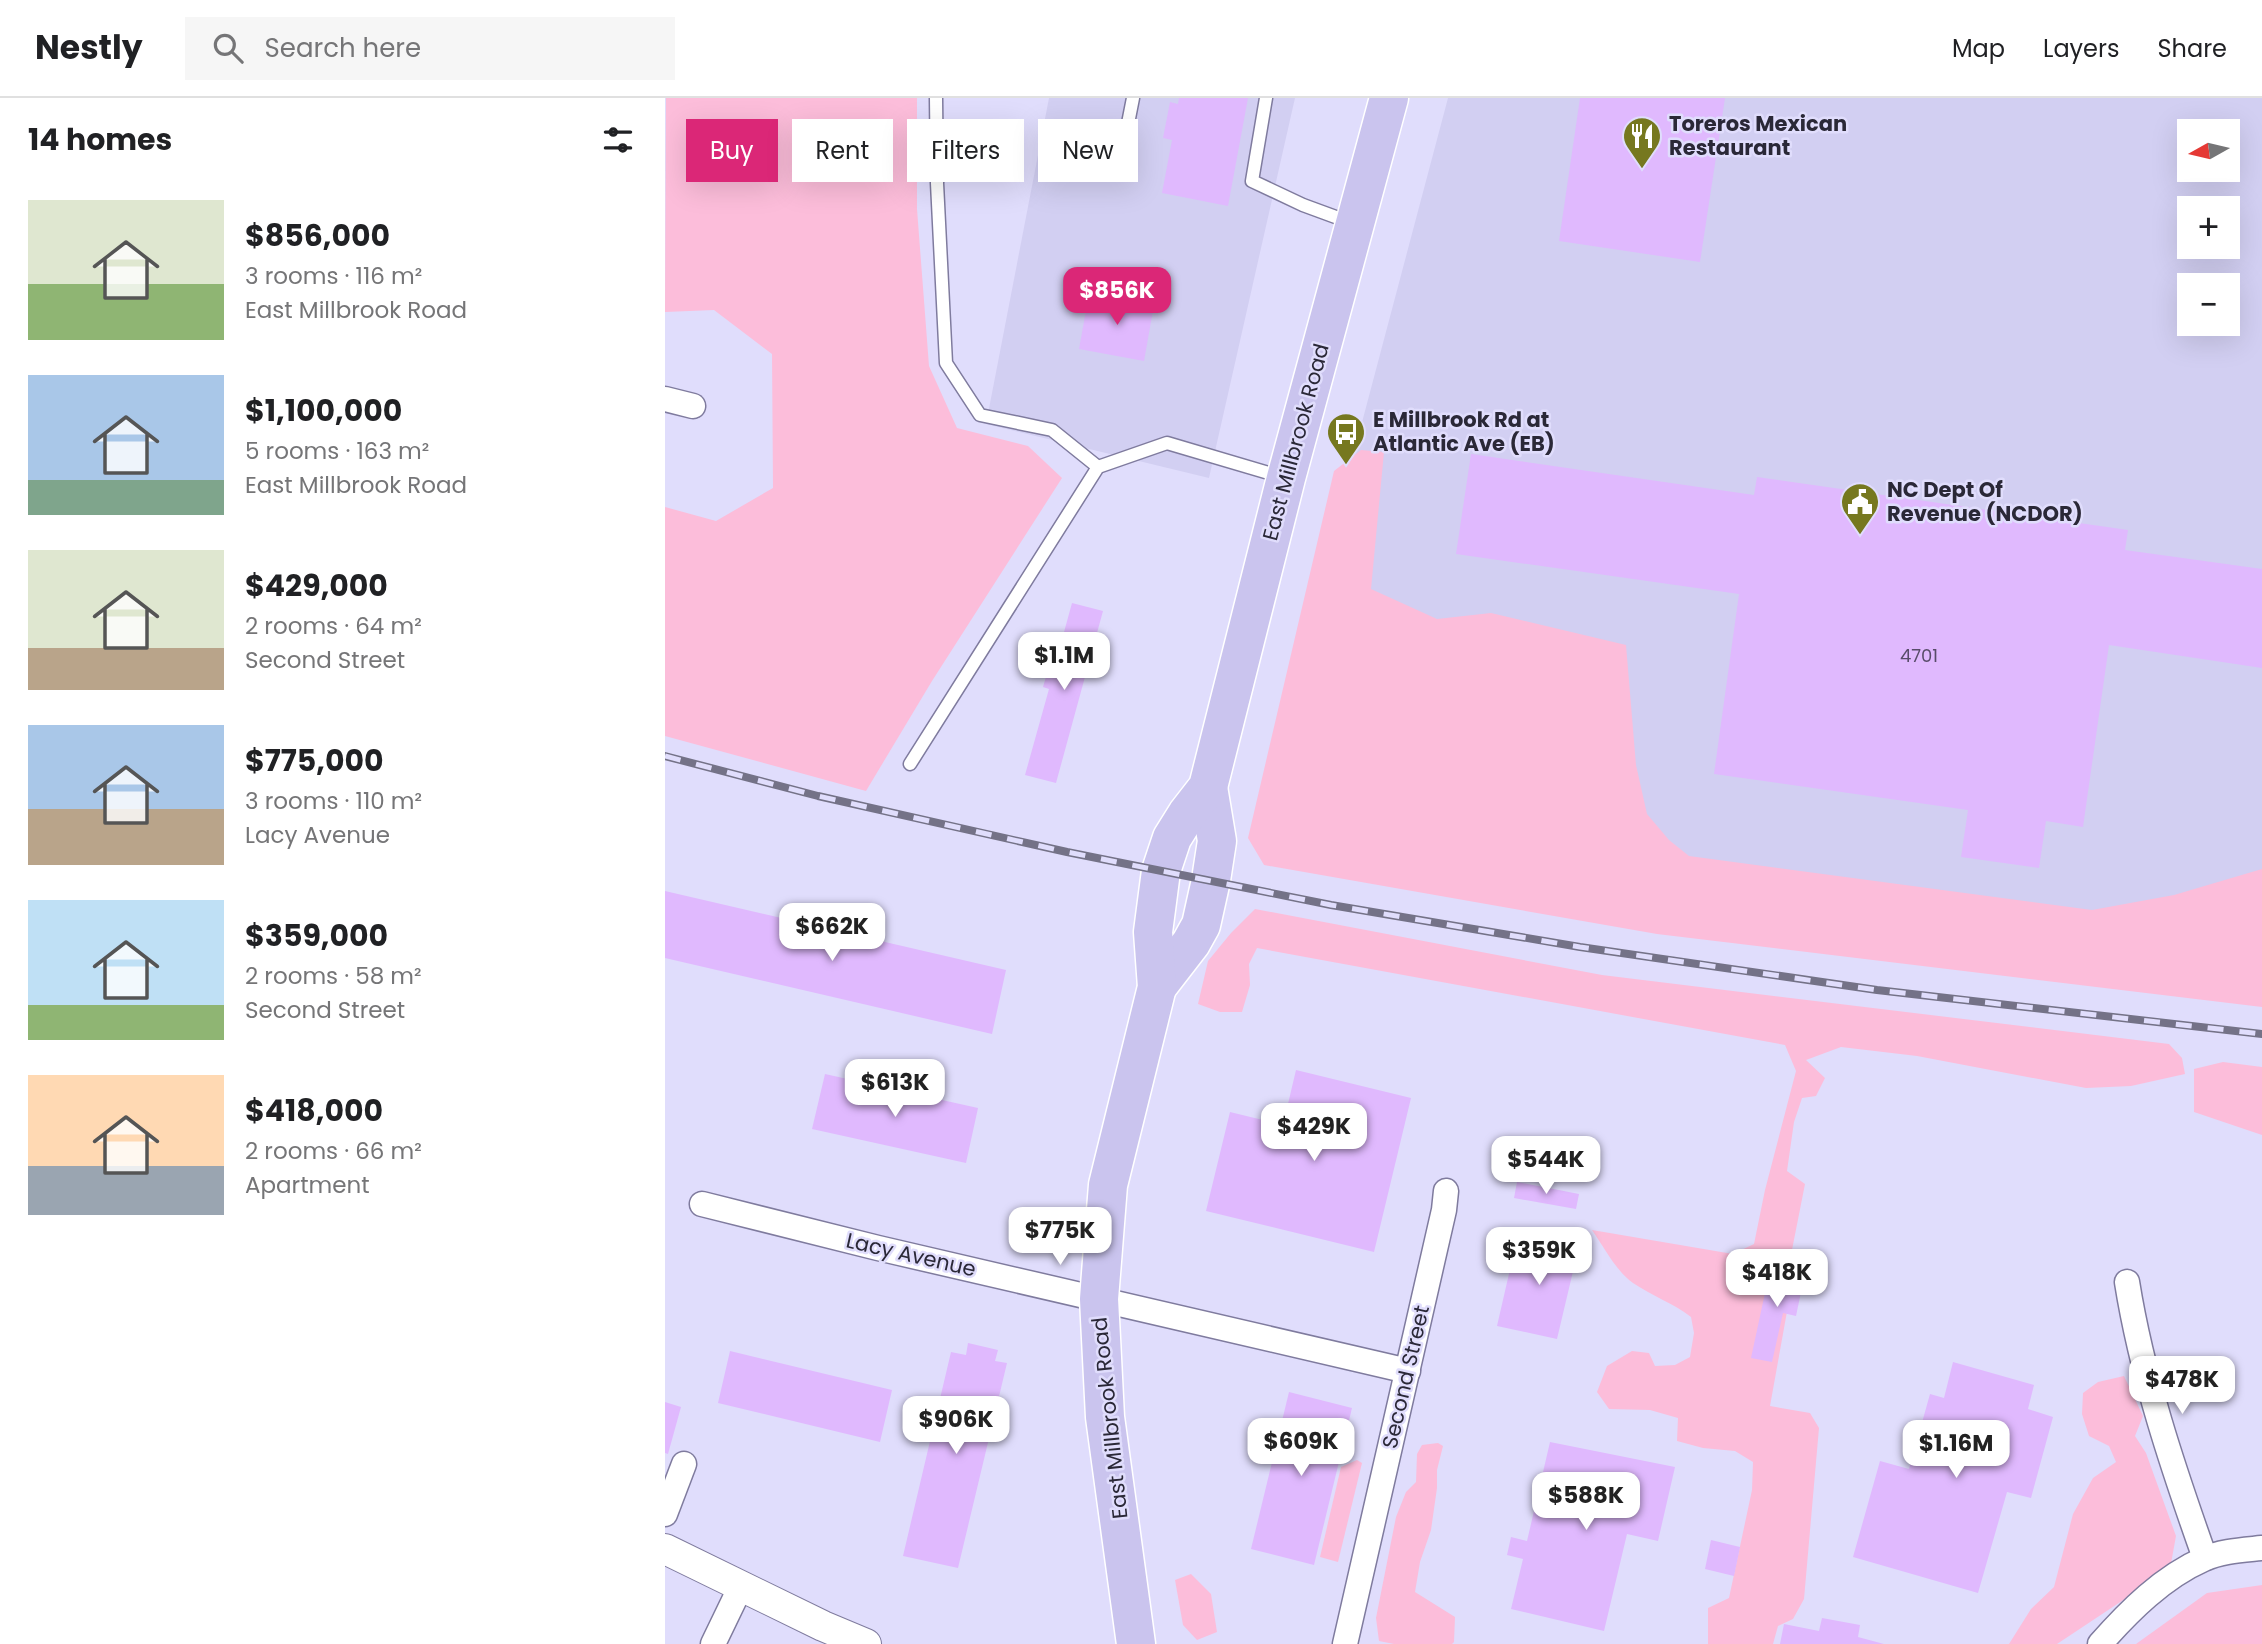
<!DOCTYPE html>
<meta charset="utf-8">
<style>
:root{--surface:#fff;--page:#f6f6f6;--text:#202124;--muted:#757577;--line:#e0e0e0;--accent:#db2777}
body{margin:0;font-family:Poppins,sans-serif;background:var(--page);color:var(--text);height:100vh;display:flex;flex-direction:column;font-size:26px;white-space:nowrap}
*{box-sizing:border-box;margin:0}
p{font-size:23px;color:var(--muted)}
.icon{flex:none;width:38px;height:38px;fill:none;stroke:currentColor;stroke-width:2;stroke-linecap:round;stroke-linejoin:round}
.map{position:relative;flex:1;overflow:hidden}
.drawer{display:flex;flex-direction:column;background:var(--surface);width:665px}
.drawer>*{flex:none}
.hud{position:absolute;left:21px;top:21px;width:665px;height:63px;display:flex;gap:14px}
.needle{width:46px;rotate:262deg}
.buttons{position:absolute;left:1512px;top:21px;display:grid;gap:14px}
.buttons a{display:grid;place-items:center;width:63px;height:63px;border-radius:0px;background:var(--surface);box-shadow:0 7px 28px #0002;font-size:35px}
.price{position:absolute;translate:-50% -60px;padding:0 16px;border-radius:14px;background:#fff;color:#222;font-size:23px;line-height:46px;filter:drop-shadow(0 2px 4px #0008)}
.price::after{content:'';position:absolute;left:50%;top:42px;width:21px;height:16px;margin-left:-10px;background:inherit;clip-path:polygon(0 0,100% 0,50% 100%)}
.price.selected{background:var(--accent);color:#fff}
ul{padding:0;list-style:none}
li{display:flex;align-items:center;gap:21px;height:175px;padding:0 28px}
li span{display:grid;place-items:center;flex:none;width:196px;height:140px;border-radius:0px;color:#555}
li>.icon{margin-inline-start:auto}
span .icon{width:84px;height:84px;fill:#fffc;stroke-width:1}
li b{font-size:30px}
h2{display:flex;justify-content:space-between;align-items:center;height:84px;padding:0 28px;font-size:30px}
.tag{padding:0 24px;border-radius:0px;background:var(--surface);box-shadow:0 7px 28px #0002;font-size:24px;line-height:63px}
.tag.selected{background:var(--accent);color:#fff}
header{display:flex;align-items:center;gap:42px;box-sizing:border-box;height:98px;padding:0 35px;background:var(--surface);border-bottom:2px solid var(--line)}
header strong{font-size:33px}
nav{display:flex;gap:38px;margin-inline-start:auto;font-size:24px}
.search{width:490px;height:63px;background:var(--page);display:flex;align-items:center;gap:18px;box-sizing:border-box;padding:0 24px;border-radius:0px;color:var(--muted);font-size:26px}
main{display:flex;flex:1;min-height:0}
.map>svg:first-child{display:block}
</style>
<header>
<strong>Nestly</strong>
<div class="search"><svg class="icon" aria-label="search" viewBox="0 0 24 24"><circle cx="10" cy="10" r="6"/><path d="M15 15l6 6"/></svg>Search here</div>
<nav><a>Map</a><a>Layers</a><a>Share</a></nav>
</header>
<main>
<section class="drawer">
<h2>14 homes<svg class="icon" aria-label="filters" viewBox="0 0 24 24"><path d="M4 7h16M4 17h16"/><circle cx="9" cy="7" r="2"/><circle cx="15" cy="17" r="2"/></svg></h2>
<ul>
<li><span style="background:linear-gradient(#dfe7d0 60%,#8fb573 0)"><svg class="icon" aria-label="home" viewBox="0 0 24 24"><path d="M3 11l9-7 9 7M6 9v11h12V9"/></svg></span><div><b>$856,000</b><p>3 rooms · 116 m²</p><p>East Millbrook Road</p></div></li>
<li><span style="background:linear-gradient(#a9c7e8 75%,#7fa58c 0)"><svg class="icon" aria-label="home" viewBox="0 0 24 24"><path d="M3 11l9-7 9 7M6 9v11h12V9"/></svg></span><div><b>$1,100,000</b><p>5 rooms · 163 m²</p><p>East Millbrook Road</p></div></li>
<li><span style="background:linear-gradient(#dfe7d0 70%,#b9a48a 0)"><svg class="icon" aria-label="home" viewBox="0 0 24 24"><path d="M3 11l9-7 9 7M6 9v11h12V9"/></svg></span><div><b>$429,000</b><p>2 rooms · 64 m²</p><p>Second Street</p></div></li>
<li><span style="background:linear-gradient(#a9c7e8 60%,#b9a48a 0)"><svg class="icon" aria-label="home" viewBox="0 0 24 24"><path d="M3 11l9-7 9 7M6 9v11h12V9"/></svg></span><div><b>$775,000</b><p>3 rooms · 110 m²</p><p>Lacy Avenue</p></div></li>
<li><span style="background:linear-gradient(#bfe0f5 75%,#8fb573 0)"><svg class="icon" aria-label="home" viewBox="0 0 24 24"><path d="M3 11l9-7 9 7M6 9v11h12V9"/></svg></span><div><b>$359,000</b><p>2 rooms · 58 m²</p><p>Second Street</p></div></li>
<li><span style="background:linear-gradient(#ffd9b3 65%,#9aa5b1 0)"><svg class="icon" aria-label="home" viewBox="0 0 24 24"><path d="M3 11l9-7 9 7M6 9v11h12V9"/></svg></span><div><b>$418,000</b><p>2 rooms · 66 m²</p><p>Apartment</p></div></li>
</ul>
</section>
<div class="map">
<svg width="1597" height="1546" viewBox="0 0 1597 1546">
<rect width="100%" height="100%" fill="#e0ddfc"/>
<g fill="#d2cff2" fill-rule="evenodd">
<path d="M384 0H630L544 380 321 326Z"/>
<path d="M783 0H1597V862L595 709ZM1524 33H1563V72H1524ZM1524 110H1563V149H1524ZM1524 187H1563V226H1524Z"/>
</g>
<g fill="#fcbdda">
<path d="M1 0H252V111L264 268 292 330 363 348 397 380 267 583 201 693 0 638V409L51 423 108 390 107 256 49 212 0 214Z"/>
<path d="M696 352 719 354 706 491 772 521 826 515 961 547 971 667 982 716 1004 742 1024 758 1427 812 1509 797 1597 771V909L992 836 599 767 583 740 669 373Z"/>
<path d="M590 811 937 877 1504 946 1517 960 1520 976 1466 988 1421 990 1252 958 1176 949 1141 962 1160 980 1151 998 1137 1000 1129 1024 1122 1073 1140 1086 1124 1167 1123 1208 1105 1308 1145 1315 1154 1330 1139 1501 1128 1521 1113 1528 1108 1546H1043V1510L1064 1500 1087 1392 1088 1364 1070 1353 1038 1350 1012 1343 1013 1320 985 1312 944 1311 932 1294 942 1268 967 1253 984 1255 990 1268 1010 1267 1025 1259 1029 1235 1026 1219C1008 1205 987 1198 968 1185 951 1173 939 1149 927 1132L1068 1156 1089 1146 1100 1092 1131 973 1120 947 592 850 584 866 585 887 577 914H555L533 906 543 863 566 835Z"/>
<path d="M1558 964 1597 969V1037L1529 1014V971Z"/>
<path d="M1459 1278 1478 1318 1470 1338 1481 1355 1511 1438 1505 1471 1392 1546H1344L1366 1511 1389 1489 1408 1416 1428 1380 1451 1364 1444 1348 1424 1338 1417 1316 1418 1295 1433 1284Z"/>
<path d="M773 1345 778 1348 772 1372V1390L766 1432 755 1464 750 1494 790 1519 789 1544 787 1546H729L714 1543 711 1520 731 1419 741 1394 751 1384 752 1356 757 1347Z"/>
<path d="M692 1362 697 1365 673 1464 655 1459 676 1369Z"/>
<path d="M526 1476 546 1496 552 1534 532 1542 518 1527 510 1482Z"/>
<path d="M1597 1487V1546H1471L1542 1495Z"/>
</g>
<g fill="#e0b9fe">
<path d="M514 0H583L563 108 497 95 507 42 498 40 505 4 513 6Z"/>
<path d="M915 0H1060L1035 164 894 143Z"/>
<path d="M424 196 489 207 479 263 414 251Z"/>
<path d="M806 356 1089 397 1092 379 1463 432 1460 452 1597 471V570L1444 547 1418 729 1381 723 1374 770 1296 759 1303 712 1049 676 1074 496 791 456Z"/>
<path d="M407 505 438 513 391 685 360 677 384 591 378 589 391 544 396 545Z"/>
<path d="M0 793 341 872 327 936 0 860Z"/>
<path d="M631 972 746 1000 709 1154 541 1113 565 1014 618 1027Z"/>
<path d="M160 976 313 1010 301 1065 147 1031Z"/>
<path d="M852 1084 914 1096 911 1111 849 1100Z"/>
<path d="M860 1135 914 1148 892 1241 832 1228 846 1167 851 1168Z"/>
<path d="M1106 1167 1140 1175 1131 1218 1118 1215 1107 1264 1086 1260Z"/>
<path d="M303 1245 333 1252 330 1263 342 1265 293 1470 238 1458 286 1254 301 1257Z"/>
<path d="M65 1253 227 1292 215 1344 53 1305Z"/>
<path d="M1288 1264 1369 1287 1363 1311 1388 1319 1366 1400 1342 1394 1313 1495 1188 1459 1215 1363 1244 1371 1265 1296 1279 1300Z"/>
<path d="M624 1294 687 1310 649 1467 586 1451Z"/>
<path d="M0 1304 16 1309 3 1356 0 1355Z"/>
<path d="M885 1344 1010 1369 993 1443 962 1436 939 1533 846 1511 858 1461 842 1457 846 1439 862 1443Z"/>
<path d="M1046 1442 1075 1449 1069 1478 1040 1471Z"/>
<path d="M1157 1520 1195 1527 1193 1539 1219 1546H1115L1119 1526 1154 1533Z"/>
</g>
<g fill="none" stroke-linecap="round" stroke-linejoin="round">
<defs>
<g id="service">
<path d="M271 0 272 85 281 265 315 317 387 332 433 369"/>
<path d="M601 0 587 83 638 107 687 125"/>
<path d="M455 66 468 0"/>
<path d="M245 666 433 369 502 345 617 379"/>
</g>
<g id="minor">
<path d="M0 301 28 308"/>
<path d="M37 1106 213 1150 743 1273"/>
<path d="M1462 1184C1477 1278 1508 1370 1540 1460"/>
<path d="M0 1416 19 1366"/>
<path d="M48 1546 76 1488"/>
<path d="M680 1546 779 1112 781 1093"/>
<path d="M1435 1546C1464 1513 1498 1479 1539 1461 1556 1453 1578 1452 1597 1450"/>
</g>
<path id="tertiary" d="M0 1451 158 1528 201 1546"/>
<g id="primary">
<path d="M492 889 526 845 536 827 546 782 552 743 543 689"/>
<path d="M471 1546 440 1319 434 1201 443 1087 492 889 488 834 496 773 507 740 522 716 543 689 621 380 724 0"/>
</g>
</defs>
<use href="#service" stroke="#7f7b9e" stroke-width="15"/>
<use href="#minor" stroke="#7f7b9e" stroke-width="27"/>
<use href="#tertiary" stroke="#7f7b9e" stroke-width="32"/>
<use href="#primary" stroke="#fff" stroke-width="41"/>
<use href="#service" stroke="#fff" stroke-width="12"/>
<use href="#minor" stroke="#fff" stroke-width="24"/>
<use href="#tertiary" stroke="#fff" stroke-width="30"/>
<use href="#primary" stroke="#cac4ee" stroke-width="38"/>
<defs>
<path id="rail" d="M0 658 153 698 402 754 666 807 915 849 1212 892 1597 936"/>
</defs>
<use href="#rail" stroke="#747287" stroke-width="8"/>
<use href="#rail" stroke="#e0ddfc" stroke-width="5" stroke-dasharray="16" stroke-linecap="butt"/>
</g>
<defs>
<symbol id="restaurant-pin" viewBox="-11 -11 22 30"><path d="M0 17L-7.5 6A9.5 9.5 0 1 1 7.5 6Z" fill="#76781f" stroke="#e0ddfc"/><path d="M-5-6h1v4h1v-4h1v4h1v-4h1v5L-1.5 .5V6h-2V.5L-5-1ZM5-6V6H3V1.5H1.5Q1.5-4 5-6Z" fill="#fff"/></symbol>
<symbol id="bus-pin" viewBox="-11 -11 22 30"><path d="M0 17L-7.5 6A9.5 9.5 0 1 1 7.5 6Z" fill="#76781f" stroke="#e0ddfc"/><path d="M-5-6H5V4H4V6H2V4H-2V6H-4V4H-5ZM-3.5-4V0h7V-4ZM-3.5 1.2v1.5H-2V1.2ZM2 1.2v1.5H3.5V1.2Z" fill="#fff"/></symbol>
<symbol id="civic-pin" viewBox="-11 -11 22 30"><path d="M0 17L-7.5 6A9.5 9.5 0 1 1 7.5 6Z" fill="#76781f" stroke="#e0ddfc"/><path d="M-.6-6.5H3V-4.5H.6V-3L4-1V1h2V6H-6V1h2V-1L-.6-3ZM-1.2 2.5V6h2.4V2.5Z" fill="#fff"/></symbol>
</defs>
<g fill-rule="evenodd">
<use href="#restaurant-pin" x="955" y="16" width="44" height="60"/>
<use href="#bus-pin" x="659" y="312" width="44" height="60"/>
<use href="#civic-pin" x="1173" y="382" width="44" height="60"/>
</g>
<g text-anchor="middle" stroke-width="5" stroke-linejoin="round" paint-order="stroke">
<g font-size="18" fill="#584c69">
<text x="1254" y="564">4701</text>
</g>
<g font-size="21" font-weight="bold" fill="#2a2837" stroke="#e0ddfc" text-anchor="start">
<text x="1004" y="33">Toreros Mexican<tspan x="1004" dy="24">Restaurant</tspan></text>
<text x="708" y="329">E Millbrook Rd at<tspan x="708" dy="24">Atlantic Ave (EB)</tspan></text>
<text x="1222" y="399">NC Dept Of<tspan x="1222" dy="24">Revenue (NCDOR)</tspan></text>
</g>
<g font-size="21" fill="#2a2837" stroke="#e0ddfc">
<text transform="translate(631 344) rotate(-75)" y="7">East Millbrook Road</text>
<text transform="translate(246 1157) rotate(13)" y="7">Lacy Avenue</text>
<text transform="translate(741 1279) rotate(-77)" y="7">Second Street</text>
<text transform="translate(445 1320) rotate(-96)" y="7">East Millbrook Road</text>
</g>
</g>
</svg>
<div class="buttons">
<a><svg class="needle" viewBox="-14 -14 28 28"><path d="M0-13l5 13h-10z" fill="#e53935"/><path d="M0 13l5-13h-10z" fill="#757577"/></svg></a>
<a>+</a>
<a>−</a>
</div>
<b class="price selected" style="left:452px;top:229px">$856K</b>
<b class="price" style="left:399px;top:594px">$1.1M</b>
<b class="price" style="left:167px;top:865px">$662K</b>
<b class="price" style="left:230px;top:1021px">$613K</b>
<b class="price" style="left:649px;top:1065px">$429K</b>
<b class="price" style="left:881px;top:1098px">$544K</b>
<b class="price" style="left:395px;top:1169px">$775K</b>
<b class="price" style="left:874px;top:1189px">$359K</b>
<b class="price" style="left:1112px;top:1211px">$418K</b>
<b class="price" style="left:1517px;top:1318px">$478K</b>
<b class="price" style="left:291px;top:1358px">$906K</b>
<b class="price" style="left:636px;top:1380px">$609K</b>
<b class="price" style="left:1291px;top:1382px">$1.16M</b>
<b class="price" style="left:921px;top:1434px">$588K</b>
<div class="hud">
<a class="tag selected">Buy</a>
<a class="tag">Rent</a>
<a class="tag">Filters</a>
<a class="tag">New</a>
</div>
</div>
</main>
